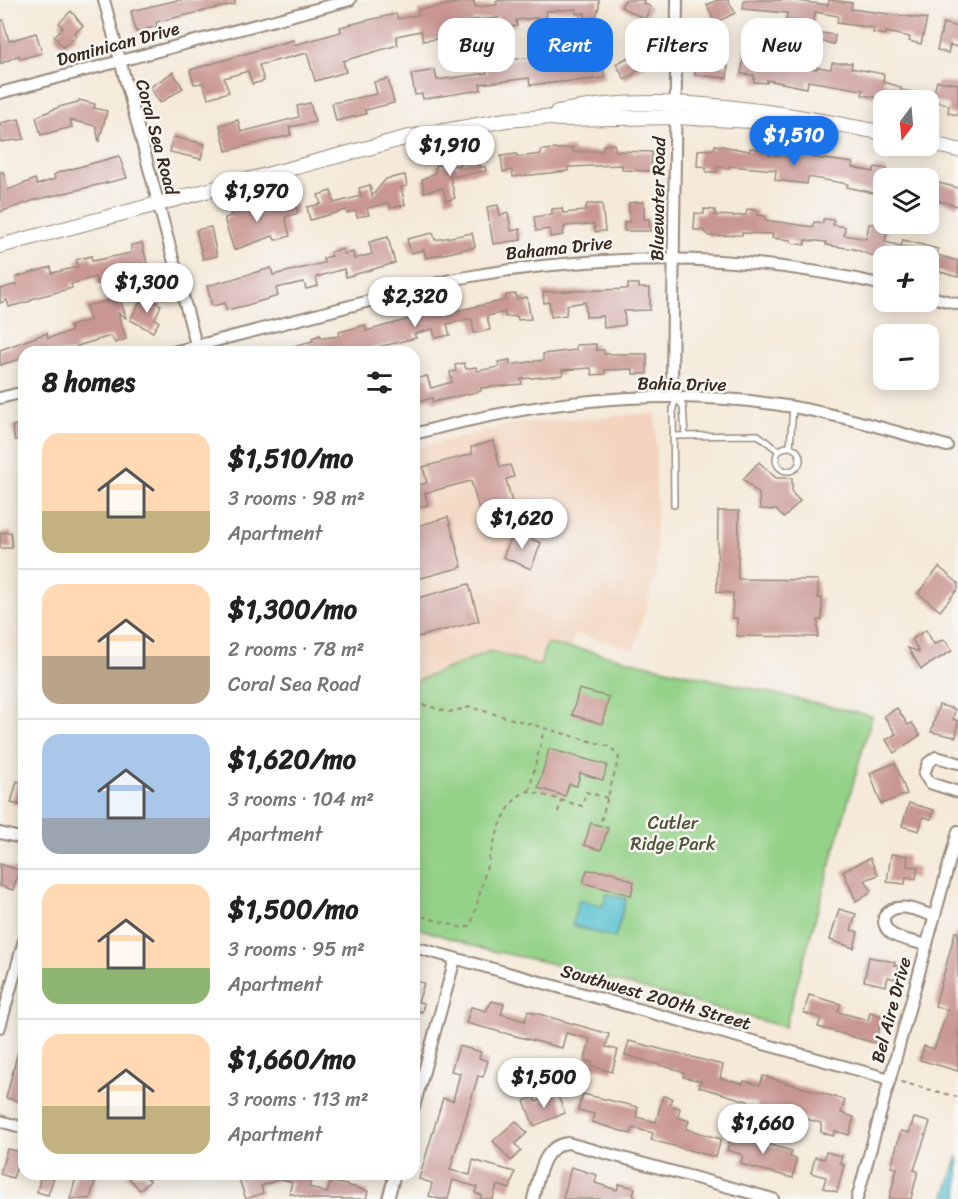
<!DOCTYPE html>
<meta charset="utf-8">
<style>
:root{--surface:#fff;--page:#f2f2f2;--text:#222;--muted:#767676;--line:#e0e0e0;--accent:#1a73e8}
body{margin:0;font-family:Sriracha,sans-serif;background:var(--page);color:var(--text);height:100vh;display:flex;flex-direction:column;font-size:22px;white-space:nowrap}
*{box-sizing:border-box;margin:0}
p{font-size:20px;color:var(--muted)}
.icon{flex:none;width:33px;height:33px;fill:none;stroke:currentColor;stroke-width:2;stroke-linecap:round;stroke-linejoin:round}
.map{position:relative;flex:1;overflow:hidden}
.panel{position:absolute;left:18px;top:346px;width:402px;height:834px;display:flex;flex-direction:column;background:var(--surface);border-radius:18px;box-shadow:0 3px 15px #0003}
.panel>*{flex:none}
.guide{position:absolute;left:438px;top:18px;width:429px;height:54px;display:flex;gap:12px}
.needle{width:39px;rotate:196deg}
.fabs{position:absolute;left:873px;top:90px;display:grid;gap:12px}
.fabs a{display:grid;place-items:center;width:66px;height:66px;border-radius:12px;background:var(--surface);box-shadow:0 3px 15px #0003;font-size:30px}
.price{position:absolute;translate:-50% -51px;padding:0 14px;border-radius:21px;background:#fff;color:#222;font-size:20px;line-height:39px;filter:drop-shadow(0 2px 3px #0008)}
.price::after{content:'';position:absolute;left:50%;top:36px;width:18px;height:14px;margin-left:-9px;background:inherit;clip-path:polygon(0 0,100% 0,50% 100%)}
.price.active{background:var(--accent);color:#fff}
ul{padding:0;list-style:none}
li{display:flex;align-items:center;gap:18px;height:150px;padding:0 24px}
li+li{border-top:2px solid var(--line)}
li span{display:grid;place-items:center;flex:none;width:168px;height:120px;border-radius:18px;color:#555}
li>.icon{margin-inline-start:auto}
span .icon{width:72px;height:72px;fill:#fffc;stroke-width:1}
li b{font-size:26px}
h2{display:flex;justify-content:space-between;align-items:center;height:72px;padding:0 24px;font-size:26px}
.tag{padding:0 21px;border-radius:18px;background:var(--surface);box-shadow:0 3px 15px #0003;font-size:21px;line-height:54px}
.tag.active{background:var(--accent);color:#fff}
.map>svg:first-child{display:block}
</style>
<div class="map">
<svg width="958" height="1199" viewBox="0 0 958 1199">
<rect width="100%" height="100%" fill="#f6f6f2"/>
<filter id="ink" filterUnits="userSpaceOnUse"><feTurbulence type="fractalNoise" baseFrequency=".0167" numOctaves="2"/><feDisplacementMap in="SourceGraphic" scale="12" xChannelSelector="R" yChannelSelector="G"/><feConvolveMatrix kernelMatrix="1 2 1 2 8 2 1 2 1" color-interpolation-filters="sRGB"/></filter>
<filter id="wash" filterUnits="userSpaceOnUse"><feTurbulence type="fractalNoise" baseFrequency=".008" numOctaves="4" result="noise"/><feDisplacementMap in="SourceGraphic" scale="24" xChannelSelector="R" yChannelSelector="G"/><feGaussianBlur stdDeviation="1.35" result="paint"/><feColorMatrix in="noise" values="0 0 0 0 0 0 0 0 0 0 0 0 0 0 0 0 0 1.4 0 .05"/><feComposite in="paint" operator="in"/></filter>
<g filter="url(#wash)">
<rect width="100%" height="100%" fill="#f5eada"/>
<path fill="#f3d4be" d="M656 413V573L634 649 575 633 487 945 414 925V449L517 423Z"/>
<path fill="#94d288" stroke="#687e53" stroke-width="1.5" d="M546 644 584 650 872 716 785 1027 541 961 483 949 414 927V682L490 651 540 666Z"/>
<g fill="#56c1d1" stroke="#487678" stroke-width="1.5">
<path d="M607 894 626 899 615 938 572 925 579 900 603 906Z"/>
<path d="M958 1156V1199H944Z"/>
</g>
<g id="blocks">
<g fill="#c99693">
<path d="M178 0H235V4L156 22 157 26 136 32 131 11Z"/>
<path d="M505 0H599V7L596 17 585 18V13L576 14V9L546 11 548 35 539 36 537 18 516 20 517 26 503 27V21L499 22 498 18 473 20 474 30 450 33V37L423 41 421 31 396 36 398 45 343 61 346 72 315 81 307 53 259 65 264 81 252 84 248 71 224 78 229 92 208 98 203 83 194 84 190 70 293 40 294 45 341 32 340 27 373 19 396 14 398 19 418 15V10L456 3 474 1 475 7 497 5 496 1Z"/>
<path d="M625 0H644L643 3 651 7 645 19 621 7Z"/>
<path d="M718 0H728L735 13 715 23 707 5Z"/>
<path d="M744 0H789L828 5 829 0 852 3 851 9 927 19 921 44 909 41 910 37 886 32V35L873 33 874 28 837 23 838 16 815 12 814 23 786 20 787 13 743 9Z"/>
<path d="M71 11 83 26 74 33 77 36 63 47 54 36 63 28 59 23Z"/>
<path d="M3 20 9 41 36 33 42 53 20 59 19 55 0 64V21Z"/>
<path d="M943 23 958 27V47L950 45 948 53 937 50Z"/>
<path d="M821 33 835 35 834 44 819 41Z"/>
<path d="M644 48 651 61 625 80 616 64Z"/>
<path d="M745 49 755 50V56L769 59V63L789 66 817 69V67L831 69 832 63H852L851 68 884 74 883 82 901 87V90L933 96 937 81 958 84V115L948 113 949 105 932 100H891L862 95 863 90 808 81 807 88 767 80V83L754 82V75L741 74Z"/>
<path d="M591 51 592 61 599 60 600 67H604V78L530 85 529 78 480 84 481 90 423 99 422 94 415 95 411 74 435 70 437 80 487 73 486 62 535 57 555 56 556 64 574 63 573 52Z"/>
<path d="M710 53H722V65L728 66 727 78 695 75V58L710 59Z"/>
<path d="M173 72 183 88 160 103 150 87Z"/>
<path d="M388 79 394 103 365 110 366 114 336 121 332 103 377 94 374 82Z"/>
<path d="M79 100 95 104 94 108 107 111 99 142 96 126 70 120 72 127 41 135 36 117 59 107 78 102Z"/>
<path d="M310 103 315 122 289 127 291 135 226 151 220 125 238 120 241 132 299 117 297 106Z"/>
<path d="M19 119 24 139 1 142 0 123Z"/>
<path d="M173 137 205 144 201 159 170 152Z"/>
<path d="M614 144 616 151 652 152 651 171 622 170V165L568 167V171L513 177 512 170 503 172 501 156 516 154 519 157 541 154V150L573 148V152L603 151V145Z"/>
<path d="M715 145 750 151V148L769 150V155L787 157 794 156V153L810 155V157L853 163 852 167 873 172 875 167 887 169 884 188 879 187 878 194 847 187 848 184 808 177 807 184 775 180 776 170 729 166V168L717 167V172H706V167L697 166 698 150 714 149Z"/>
<path d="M119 156 127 178 35 200 0 212V172H3L8 190 35 179 37 185 55 179 54 175 57 173Z"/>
<path d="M478 159 480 167H485L486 171 450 177 455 198 446 201 443 188 424 192 422 180 435 173 436 165 459 166V163Z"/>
<path d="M405 175 407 186 401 187 405 205 390 208 389 203 367 208 369 215 357 217 356 211 347 213 346 210 310 220 307 207 321 204 318 195 331 191 334 203 361 196 359 188 370 185 372 196 386 179Z"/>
<path d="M928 180 958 188V206L928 198Z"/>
<path d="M256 199 259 213 295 203 298 213 285 217 290 236 275 240 273 236 234 250 225 222V218L231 216 228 207Z"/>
<path d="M636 202H644V219H649L650 231H624V222H629V203Z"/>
<path d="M587 204H602L605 231 595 232 594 224 565 226 563 235 550 237V229L536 231 534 217 552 214V209L562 208 563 213 585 211Z"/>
<path d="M498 205 500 215 508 213 511 231 520 229 521 240 493 244 487 207Z"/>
<path d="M704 209 715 210V215L734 216 746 215 747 209 757 210V215L765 216V220L813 227 814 222 823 223V219L834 220 833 225 845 227 844 235 866 239 869 224H888L885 242 901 246 903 240 938 249 937 255 958 261V277L930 269 933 256H902L883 252 882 257H876L854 249 826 245V242L805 240V245L791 243V240L772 238 773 234 742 233V235L709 236 703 230H694L695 213 704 214Z"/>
<path d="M211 227 217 256 203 259 196 230Z"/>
<path d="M433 233 435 240 472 233 475 247 426 258 424 250 411 253 407 239Z"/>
<path d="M388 237 395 263 346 277 344 269 316 277 318 286 306 289 304 282 276 288 278 296 244 306 226 310 225 303 212 306 207 286 271 268 273 275 324 263 323 258 332 256 330 252 343 249 344 254 353 252 354 259 372 254 369 242Z"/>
<path d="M142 243 147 263 144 264 146 270 131 274 136 289 121 293 117 278 97 284 95 277 71 284 72 288 31 299V301L9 307 7 300 0 303V289L17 284 16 277 51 267 52 273 78 267 76 260 91 256 92 261 131 253V245Z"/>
<path d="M628 284H639V288H650V310L624 311 625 325 604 328 603 316 586 317 585 302 567 305 566 315 551 317 549 302 544 303 543 292 628 289Z"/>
<path d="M516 294 517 299 527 297 531 319 518 320 517 316 505 317V312L487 316 490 330 474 333 472 320 467 319 447 324 450 335 435 338 433 329 414 334 416 338 357 352H283L282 349 313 341 312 338 320 335 322 338 340 336 339 332 365 325 366 331 450 308 451 312 506 300V295Z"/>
<path d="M144 295 161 305 155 319 159 322 153 332 130 320Z"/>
<path d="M120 298 126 318 118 313 126 339 115 343 111 336 80 345 75 348 76 352H24V358L0 365V350L47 333 48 338 71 332 70 326 90 320 86 306Z"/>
<path d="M596 344V350H604V354H647V374H633V369L605 370V374L592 375 591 368 562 370 563 375 521 379 522 384 481 388V391L433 402 432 398 414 403V386L418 385 416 379 427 376 431 388 452 382 450 372 456 371 455 365 464 363 466 369 476 367 477 371 499 367 498 362 510 360V365L543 360V354L576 350V345Z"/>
<path d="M24 423V438L15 440 12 426Z"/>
<path d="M493 441 500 467 510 465 514 477 506 479 513 507 526 503 529 515 484 527 471 481 425 493 428 505 414 509V486L427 483 423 467 472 454 471 447Z"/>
<path d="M759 462 776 478H792V493L800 501 784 518 776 510 760 509 759 494 743 479Z"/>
<path d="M718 511H739L738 579 818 580V598H822V620H818V637L737 636V618H732L733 593 717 592Z"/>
<path d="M448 517 462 567 414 580V527Z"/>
<path d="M11 532 12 548H0V533Z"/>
<path d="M514 532 541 543 531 569 503 557Z"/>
<path d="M939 567 958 583V589L940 611 918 593Z"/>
<path d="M469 584 479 621 414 638V599Z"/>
<path d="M926 630 934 644 942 640 946 641 952 651 921 669 908 648 919 652 912 639Z"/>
<path d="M579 689 609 697 602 724 572 715Z"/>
<path d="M939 705 955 709 953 719 958 721 956 737 931 732Z"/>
<path d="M897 708 908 725 912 723 920 735 894 753 886 740 896 734 884 716Z"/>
<path d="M549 749 607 765 603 780 580 773 577 786 569 784 565 796 538 788Z"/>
<path d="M895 763 907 794 881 804 870 773Z"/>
<path d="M17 781 24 783V806L11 803Z"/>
<path d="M909 803 934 810 931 819 923 817 919 831 902 826Z"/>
<path d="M591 823 608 828 601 850 584 845Z"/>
<path d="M891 854 908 856 907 866 918 867 916 879 906 877 905 884 887 882Z"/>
<path d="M870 858 878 875 865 880 871 890 869 894 856 901 843 871Z"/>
<path d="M0 864 19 870 13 890 0 886Z"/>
<path d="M587 870 612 872 634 882 631 895 583 883Z"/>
<path d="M839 909 856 914 851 930 858 932 854 948 830 940Z"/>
<path d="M955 932H958V1071L920 1060 924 1046 934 1049 948 1010 935 1006Z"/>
<path d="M869 957 895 962 894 965 899 966 895 979 888 977 886 986 864 981Z"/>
<path d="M414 981 424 983 418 1002 424 1003 422 1012 414 1010Z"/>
<path d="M809 995 841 1004 838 1012 868 1020 870 1012 883 1016 875 1043 818 1027 821 1018 804 1013Z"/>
<path d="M492 1001 504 1004 501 1014 525 1021 528 1011 609 1034 606 1047 618 1050 612 1072 592 1066 593 1063 585 1060 590 1039 566 1033 562 1048 466 1023 471 1007 486 1011Z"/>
<path d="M21 1040H24V1103L6 1098Z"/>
<path d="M629 1041 723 1065 720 1078 743 1084 744 1081 760 1085 763 1076 845 1100 841 1113 854 1117 849 1135 835 1131 833 1136 821 1132V1123L767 1108 766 1113 756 1110 758 1104 699 1087 701 1081 683 1077 684 1073 677 1070 625 1055Z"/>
<path d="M459 1046 481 1052 479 1058 488 1061 483 1077 478 1076 450 1170 470 1175 473 1160 515 1172 510 1189 497 1185 493 1199H480L481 1195 475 1193 477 1187 453 1180 448 1199H439L429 1196 432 1183 419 1179 443 1098 453 1101 460 1073 451 1071Z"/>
<path d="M557 1094 565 1113 534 1126 524 1101 534 1097 536 1102Z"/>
<path d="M583 1094 638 1107 636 1117 656 1122 663 1096 672 1098 670 1105 680 1108 678 1117 689 1121 686 1129 721 1139 716 1157 651 1140 653 1133 633 1128 631 1134 592 1122 594 1114 578 1110Z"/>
<path d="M914 1118 930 1122 914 1170 918 1171 911 1199H889L897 1168 891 1167 901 1131 909 1133Z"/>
<path d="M516 1121 527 1133 515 1144 521 1151 511 1161 493 1141Z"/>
<path d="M750 1132 765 1136 763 1143 792 1151 790 1157 796 1159 793 1178 744 1165 741 1163 743 1155 727 1150 732 1133 749 1137Z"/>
<path d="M7 1149 21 1152 20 1156 24 1157V1171L16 1169 13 1178 0 1174Z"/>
<path d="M826 1152 842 1156 840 1163 844 1165 837 1192 823 1188 826 1177 811 1173 815 1157 824 1159Z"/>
<path d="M571 1167 597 1175 595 1183 617 1190 619 1184 635 1188 633 1195 638 1199H563Z"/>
<path d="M41 1174H55L48 1195 37 1192Z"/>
<path d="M77 1174H92L96 1178 90 1199H70Z"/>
<path d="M125 1174H144L150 1181 140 1190Z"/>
<path d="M237 1174H313L309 1187 327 1193 331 1181 368 1191 366 1199H311L289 1193 292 1182 280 1179 261 1186 263 1193 246 1199Z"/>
</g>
</g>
</g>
<g filter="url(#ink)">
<use href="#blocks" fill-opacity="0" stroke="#988a7c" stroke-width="1.5"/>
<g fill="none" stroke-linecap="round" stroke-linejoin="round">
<defs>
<g id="service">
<path d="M674 436 758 435 779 451"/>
<circle cx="788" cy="459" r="12"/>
<path d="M790 447 793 407"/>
<path d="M674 505 673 408 676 398 683 406 685 436"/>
</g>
<g id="minor">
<path d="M104 0 198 352"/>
<path d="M0 93 350 0"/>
<path d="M928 296 958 304"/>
<path d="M173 352 450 280C596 252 738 251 884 285"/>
<path d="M0 398 24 392"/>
<path d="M676 398 672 383 677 0"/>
<path d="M414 434C535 401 667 386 793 407 845 416 896 432 947 446"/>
<path d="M958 763 936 757 928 763 924 774 930 783 958 792"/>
<path d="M0 833 24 839"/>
<path d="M927 945C910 940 882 939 884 917 895 899 918 911 934 916"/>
<path d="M414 947 890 1079"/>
<path d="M0 1027 24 940"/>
<path d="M414 1107 455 959"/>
<path d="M0 1121 24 1128"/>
<path d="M388 1199 395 1174"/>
<path d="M533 1199C539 1178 541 1146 568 1143L773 1199"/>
<path d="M857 1199 958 831"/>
</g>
<g id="tertiary">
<path d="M557 112C665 90 777 112 884 133"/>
<path d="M928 143 958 150"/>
<path d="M0 246 405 138 506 120 543 117 560 119 675 117 790 123 818 122"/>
</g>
</defs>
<use href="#service" stroke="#988a7c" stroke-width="8"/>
<use href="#minor" stroke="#988a7c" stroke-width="14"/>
<use href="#tertiary" stroke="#988a7c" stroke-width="16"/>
<g stroke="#988a7c" stroke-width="2" stroke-dasharray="4.5 4.5" stroke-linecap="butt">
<path d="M414 702 449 712 470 707 611 747 619 757 600 825"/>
<path d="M529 791 544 730"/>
<path d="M558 812 561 800"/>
<path d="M414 914 463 928 470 926C482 898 496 796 529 791L582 806 586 792 607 798"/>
<path d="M901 1082 958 1097"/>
</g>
<use href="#service" stroke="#fff" stroke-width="5"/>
<use href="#minor" stroke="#fff" stroke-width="10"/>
<use href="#tertiary" stroke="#fff" stroke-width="14"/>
</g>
</g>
<g text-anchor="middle" stroke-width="5" stroke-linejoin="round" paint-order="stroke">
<g font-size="18" fill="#3b2a1e" stroke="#f6f6f2">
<text transform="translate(118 44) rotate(-15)" y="6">Dominican Drive</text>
<text transform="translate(157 137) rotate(75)" y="6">Coral Sea Road</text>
<text transform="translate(658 199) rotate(-89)" y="6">Bluewater Road</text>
<text transform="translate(559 248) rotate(-6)" y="6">Bahama Drive</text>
<text transform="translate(682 384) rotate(1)" y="6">Bahia Drive</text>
<text transform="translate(656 997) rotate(16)" y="6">Southwest 200th Street</text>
<text transform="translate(891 1010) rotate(-75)" y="6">Bel Aire Drive</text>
</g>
<g font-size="18" fill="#515438" stroke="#f6f6f2">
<text x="673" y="829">Cutler<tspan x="673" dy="21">Ridge Park</tspan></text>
</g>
</g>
</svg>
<div class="fabs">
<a><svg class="needle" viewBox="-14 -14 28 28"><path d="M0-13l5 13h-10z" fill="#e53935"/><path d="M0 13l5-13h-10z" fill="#767676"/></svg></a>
<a><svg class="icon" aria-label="layers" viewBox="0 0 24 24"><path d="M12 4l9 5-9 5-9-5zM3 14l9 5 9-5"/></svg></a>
<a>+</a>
<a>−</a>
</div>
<b class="price active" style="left:794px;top:167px">$1,510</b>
<b class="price" style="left:450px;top:177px">$1,910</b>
<b class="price" style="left:257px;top:223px">$1,970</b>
<b class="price" style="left:147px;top:314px">$1,300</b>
<b class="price" style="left:415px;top:328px">$2,320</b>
<b class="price" style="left:522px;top:550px">$1,620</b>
<b class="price" style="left:544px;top:1109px">$1,500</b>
<b class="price" style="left:763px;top:1155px">$1,660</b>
<div class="guide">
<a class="tag">Buy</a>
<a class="tag active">Rent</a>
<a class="tag">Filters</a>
<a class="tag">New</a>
</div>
<section class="panel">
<h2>8 homes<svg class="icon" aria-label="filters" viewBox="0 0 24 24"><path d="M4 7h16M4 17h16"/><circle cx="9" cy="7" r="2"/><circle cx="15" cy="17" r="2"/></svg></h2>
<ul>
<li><span style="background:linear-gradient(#ffd9b3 65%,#c2b280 0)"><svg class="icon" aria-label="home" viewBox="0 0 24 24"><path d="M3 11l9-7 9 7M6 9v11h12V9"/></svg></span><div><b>$1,510/mo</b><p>3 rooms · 98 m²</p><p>Apartment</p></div></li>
<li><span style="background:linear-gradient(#ffd9b3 60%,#b9a48a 0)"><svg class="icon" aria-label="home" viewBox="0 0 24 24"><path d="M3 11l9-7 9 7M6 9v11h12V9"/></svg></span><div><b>$1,300/mo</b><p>2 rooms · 78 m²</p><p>Coral Sea Road</p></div></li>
<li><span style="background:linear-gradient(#a9c7e8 70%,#9aa5b1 0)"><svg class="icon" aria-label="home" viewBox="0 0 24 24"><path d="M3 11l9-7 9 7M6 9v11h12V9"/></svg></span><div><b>$1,620/mo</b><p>3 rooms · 104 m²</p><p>Apartment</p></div></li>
<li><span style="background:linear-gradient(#ffd9b3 70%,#8fb573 0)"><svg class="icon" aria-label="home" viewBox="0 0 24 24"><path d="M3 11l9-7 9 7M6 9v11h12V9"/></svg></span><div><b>$1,500/mo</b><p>3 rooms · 95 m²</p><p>Apartment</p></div></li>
<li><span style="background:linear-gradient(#ffd9b3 60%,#c2b280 0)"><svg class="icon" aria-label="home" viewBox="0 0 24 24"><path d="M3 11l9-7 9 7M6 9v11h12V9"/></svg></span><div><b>$1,660/mo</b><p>3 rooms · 113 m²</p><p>Apartment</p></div></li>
</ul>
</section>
</div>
